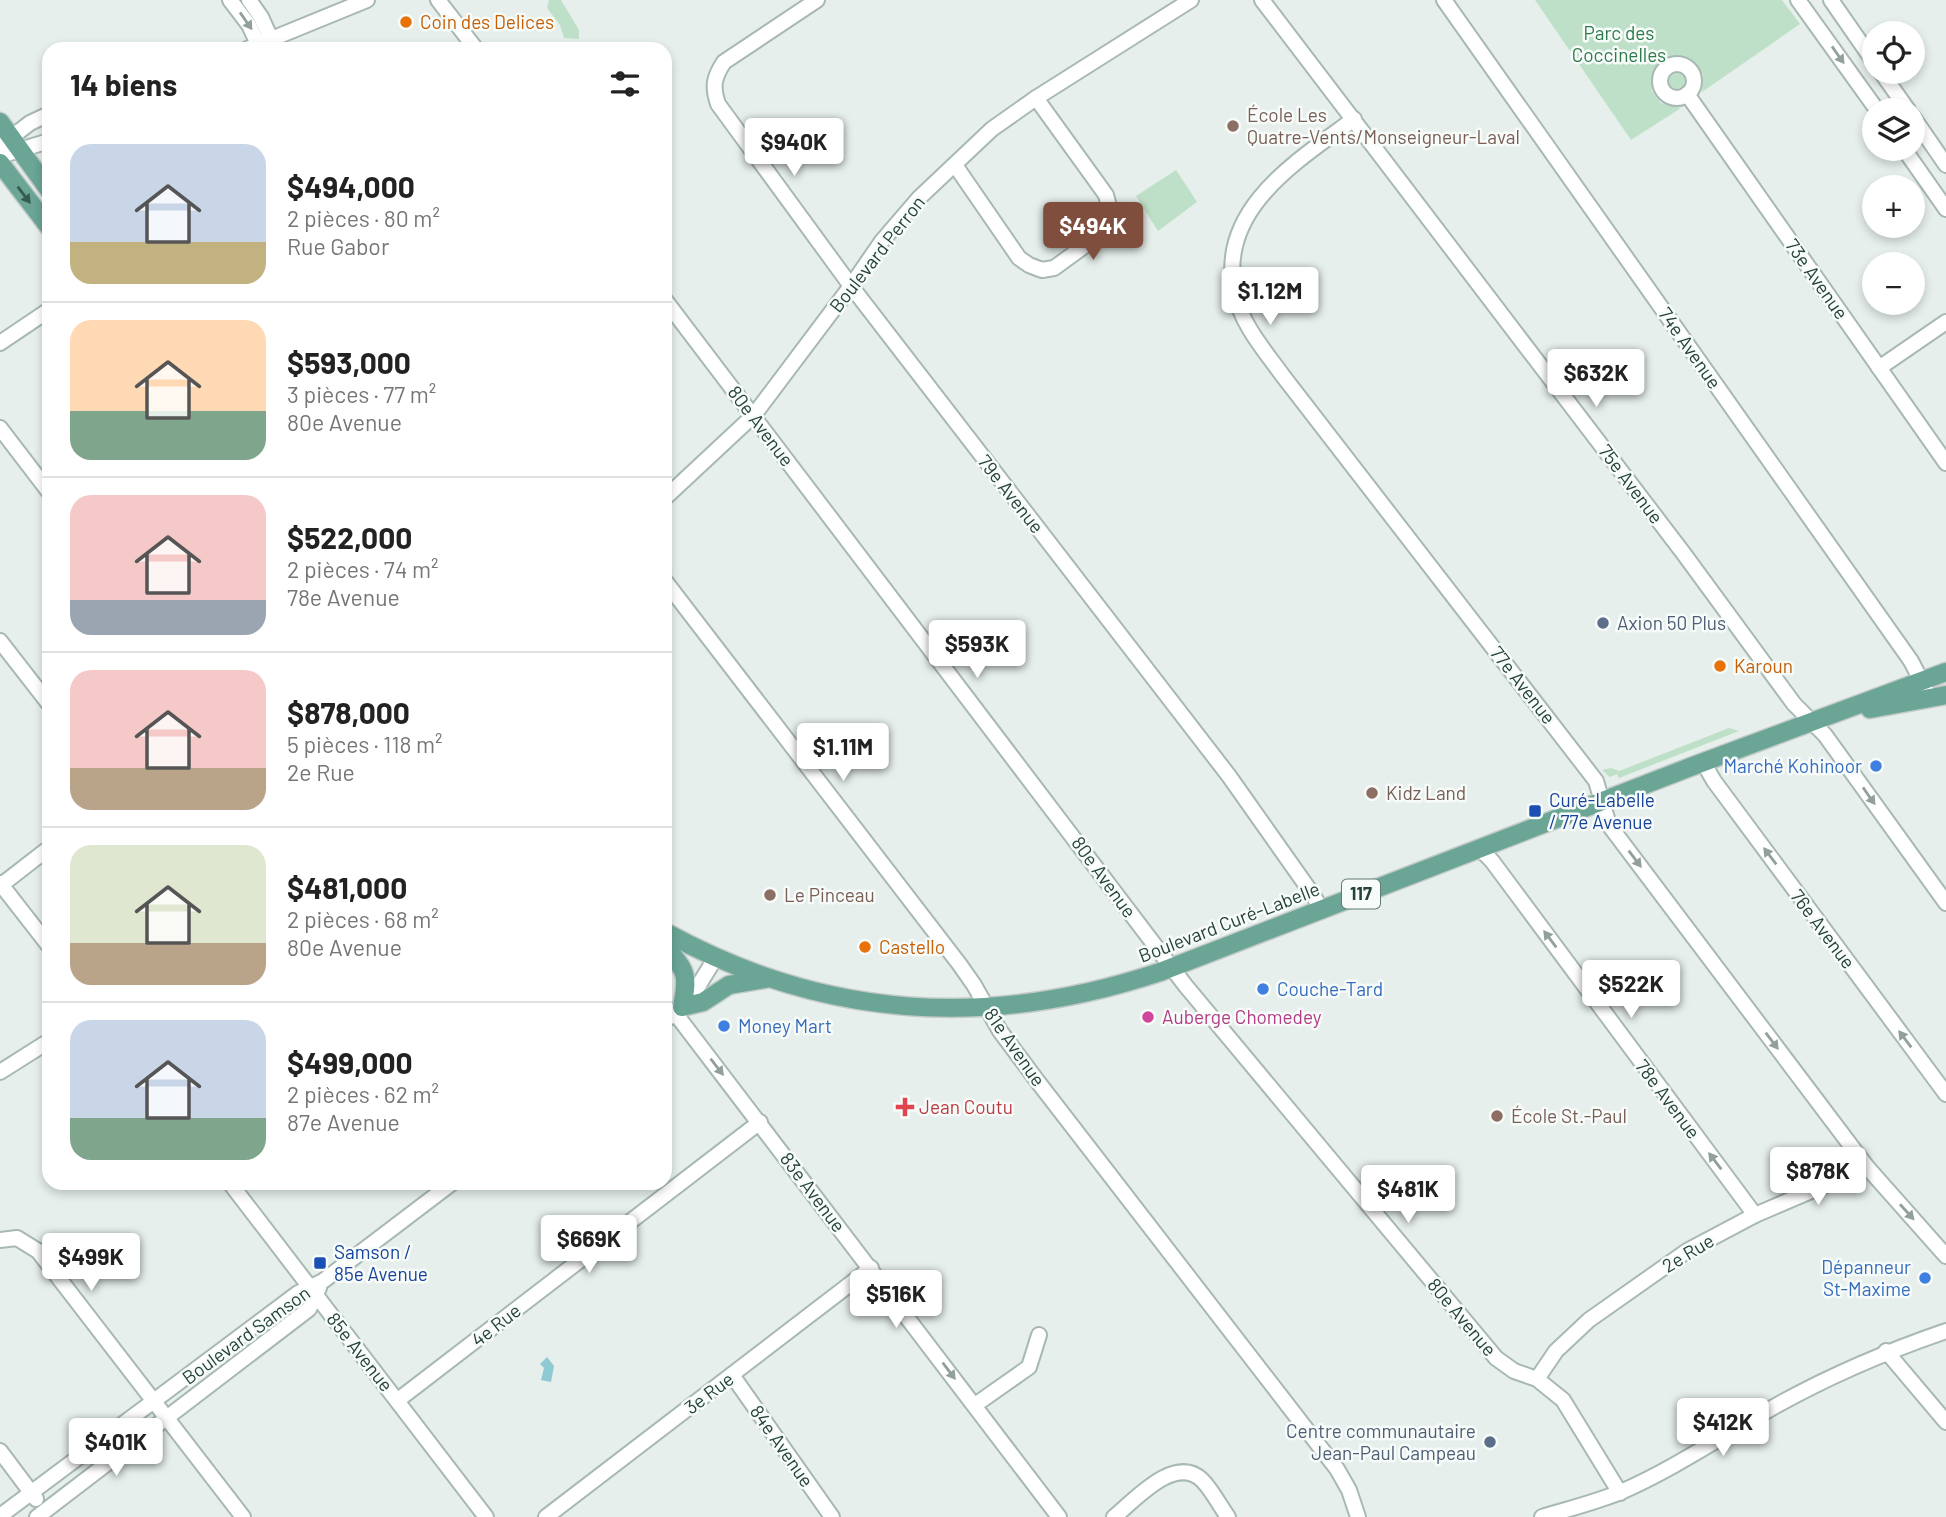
<!DOCTYPE html>
<html lang="fr">
<meta charset="utf-8">
<style>
:root{--surface:#fff;--page:#f2f2f2;--text:#222;--muted:#767676;--line:#e0e0e0;--accent:#804e3d}
body{margin:0;font-family:Barlow,sans-serif;background:var(--page);color:var(--text);height:100vh;display:flex;flex-direction:column;font-size:26px;white-space:nowrap}
*{box-sizing:border-box;margin:0}
p{font-size:23px;color:var(--muted)}
.icon{flex:none;width:38px;height:38px;fill:none;stroke:currentColor;stroke-width:2;stroke-linecap:round;stroke-linejoin:round}
.map{position:relative;flex:1;overflow:hidden}
.drawer{position:absolute;left:42px;top:42px;width:630px;height:1148px;display:flex;flex-direction:column;background:var(--surface);border-radius:21px;box-shadow:0 4px 10px #0003}
.drawer>*{flex:none}
.fabs{position:absolute;left:1862px;top:21px;display:grid;gap:14px}
.fabs a{display:grid;place-items:center;width:63px;height:63px;border-radius:50%;background:var(--surface);box-shadow:0 4px 10px #0003;font-size:35px}
.price{position:absolute;translate:-50% -60px;padding:0 16px;border-radius:7px;background:#fff;color:#222;font-size:23px;line-height:46px;filter:drop-shadow(0 2px 4px #0008)}
.price::after{content:'';position:absolute;left:50%;top:42px;width:21px;height:16px;margin-left:-10px;background:inherit;clip-path:polygon(0 0,100% 0,50% 100%)}
.price.on{background:var(--accent);color:#fff}
ul{padding:0;list-style:none}
li{display:flex;align-items:center;gap:21px;height:175px;padding:0 28px}
li+li{border-top:2px solid var(--line)}
li span{display:grid;place-items:center;flex:none;width:196px;height:140px;border-radius:21px;color:#555}
li>.icon{margin-inline-start:auto}
span .icon{width:84px;height:84px;fill:#fffc;stroke-width:1}
li b{font-size:30px}
h2{display:flex;justify-content:space-between;align-items:center;height:84px;padding:0 28px;font-size:30px}
.map>svg:first-child{display:block}
</style>
<div class="map">
<svg width="1946" height="1517" viewBox="0 0 1946 1517">
<rect width="100%" height="100%" fill="#e6efeb"/>
<g fill="#bfe0c8">
<path d="M549 0H561L579 30V39L564 38 560 25 547 8Z"/>
<path d="M1535 0H1782L1800 24 1702 92 1703 74H1700C1687 44 1646 56 1654 89L1651 90 1661 103 1681 108 1631 140Z"/>
<circle cx="1677" cy="81" r="9"/>
<path d="M1176 170 1197 202 1158 231 1136 196Z"/>
<path d="M1729 728 1739 731 1619 778 1617 774 1610 777 1602 770 1611 768 1619 771Z"/>
</g>
<path fill="#8ec9d4" d="M547 1357 554 1366 551 1382 541 1380 544 1368 540 1364Z"/>
<g fill="none" stroke-linecap="round" stroke-linejoin="round">
<defs>
<g id="minor">
<path d="M230 0 249 25 258 44"/>
<path d="M249 0 261 17 271 39"/>
<path d="M438 0 476 49"/>
<path d="M817 0 724 62C714 77 712 86 718 104L851 286 1229 776 1313 895 1321 909"/>
<path d="M1262 0 1684 554 1794 704 1825 735 1946 903"/>
<path d="M1444 0 1911 661 1926 690"/>
<path d="M1798 0 1877 110"/>
<path d="M1831 0 1874 62"/>
<path d="M247 49 367 0"/>
<circle cx="1677" cy="81" r="17"/>
<path d="M1881 72 1908 110"/>
<path d="M1687 94 1946 463"/>
<path d="M1913 117 1946 165"/>
<path d="M1354 119C1297 161 1216 210 1235 293 1241 324 1265 351 1283 376L1596 781 1609 825 1867 1167 1946 1256"/>
<path d="M0 146 30 123 49 114"/>
<path d="M1904 149 1946 209"/>
<path d="M0 156 49 141"/>
<path d="M955 165 1019 258 1029 265 1042 270 1054 268 1105 231 1112 218 1106 195 1036 98"/>
<path d="M665 300 1185 985 1496 1358 1514 1371 1537 1379 1563 1400 1620 1493"/>
<path d="M0 343 49 310"/>
<path d="M1879 368 1946 322"/>
<path d="M0 428 49 492"/>
<path d="M665 498 754 415 851 286 882 241 919 198 992 129 1036 98 1191 0"/>
<path d="M665 581 960 965 974 985 1000 1031 1038 1082 1337 1469 1349 1490 1358 1517"/>
<path d="M0 641 49 704"/>
<path d="M1703 762 1714 781 1946 1094"/>
<path d="M1479 848 1492 861 1755 1215"/>
<path d="M0 883 49 946"/>
<path d="M0 886 49 848"/>
<path d="M675 1013 1059 1517"/>
<path d="M665 1021 692 996 716 957"/>
<path d="M0 1072 49 1041"/>
<path d="M230 1183 486 1517"/>
<path d="M0 1240 17 1238 38 1251 243 1517"/>
<path d="M1886 1351 1946 1422"/>
<path d="M732 1375 832 1517"/>
<path d="M1537 1379 1556 1351 1589 1320 1687 1251 1755 1215 1867 1167"/>
<path d="M398 1400 760 1122"/>
<path d="M975 1405 1029 1367 1039 1335"/>
<path d="M0 1451 36 1499"/>
<path d="M0 1516 298 1293 323 1281 452 1183"/>
<path d="M37 1517 309 1309 319 1288"/>
<path d="M546 1517 871 1268"/>
<path d="M1114 1517C1135 1500 1175 1454 1202 1480 1212 1490 1220 1506 1228 1517"/>
<path d="M1542 1517C1568 1509 1597 1502 1623 1491 1670 1470 1713 1442 1758 1416 1819 1380 1879 1354 1946 1331"/>
</g>
<g id="major">
<path d="M0 122 49 190"/>
<path d="M0 163 49 227"/>
<path d="M1870 709 1946 695"/>
<path d="M665 932C825 1020 989 1029 1160 972L1693 766 1946 672"/>
<path d="M665 946C686 971 689 974 682 1007L703 1002 729 985 765 979"/>
</g>
</defs>
<use href="#minor" stroke="#a8b8b2" stroke-width="18"/>
<use href="#major" stroke="#c2cac8" stroke-width="21"/>
<use href="#minor" stroke="#fff" stroke-width="14"/>
<use href="#major" stroke="#6aa596" stroke-width="18"/>
</g>
<defs><path id="oneway-solid" d="M-6-.8H1V-3.2L6.5 0L1 3.2V.8H-6Z" transform="scale(1.75)"/></defs>
<g fill="#92a09c">
<use href="#oneway-solid" transform="translate(246 21) rotate(55)"/>
<use href="#oneway-solid" transform="translate(1838 55) rotate(55)"/>
<use href="#oneway-solid" transform="translate(1869 796) rotate(55)"/>
<use href="#oneway-solid" transform="translate(1770 856) rotate(-127)"/>
<use href="#oneway-solid" transform="translate(1635 859) rotate(53)"/>
<use href="#oneway-solid" transform="translate(1550 939) rotate(-127)"/>
<use href="#oneway-solid" transform="translate(1905 1039) rotate(-127)"/>
<use href="#oneway-solid" transform="translate(1772 1041) rotate(53)"/>
<use href="#oneway-solid" transform="translate(717 1067) rotate(52)"/>
<use href="#oneway-solid" transform="translate(1715 1161) rotate(-127)"/>
<use href="#oneway-solid" transform="translate(1907 1212) rotate(48)"/>
<use href="#oneway-solid" transform="translate(949 1371) rotate(53)"/>
</g>
<use fill="#365b51" href="#oneway-solid" transform="translate(24 195) rotate(53)"/>
<g fill="#e8710a" stroke="#f7fbf9" stroke-width="2.5">
<circle cx="406" cy="22" r="7"/>
<circle cx="1720" cy="666" r="7"/>
<circle cx="865" cy="947" r="7"/>
</g>
<g fill="#8d6e63" stroke="#f7fbf9" stroke-width="2.5">
<circle cx="1233" cy="126" r="7"/>
<circle cx="1372" cy="793" r="7"/>
<circle cx="770" cy="895" r="7"/>
<circle cx="1497" cy="1116" r="7"/>
</g>
<g fill="#5c6f8a" stroke="#f7fbf9" stroke-width="2.5">
<circle cx="1603" cy="623" r="7"/>
<circle cx="1490" cy="1442" r="7"/>
</g>
<g fill="#3f7fe0" stroke="#f7fbf9" stroke-width="2.5">
<circle cx="1876" cy="766" r="7"/>
<circle cx="1263" cy="989" r="7"/>
<circle cx="724" cy="1026" r="7"/>
<circle cx="1925" cy="1278" r="7"/>
</g>
<g fill="#1a4fb4" stroke="#f7fbf9" stroke-width="2.5">
<rect x="1528" y="804" width="14" height="14" rx="3.5"/>
<rect x="313" y="1256" width="14" height="14" rx="3.5"/>
</g>
<circle fill="#d1479c" stroke="#f7fbf9" stroke-width="2.5" cx="1148" cy="1017" r="7"/>
<path fill="#e0444e" stroke="#f7fbf9" stroke-width="2.5" d="M901.5 1096.5h7v7h7v7h-7v7h-7v-7h-7v-7h7z"/>
<g text-anchor="middle" stroke-width="5" stroke-linejoin="round" paint-order="stroke">
<rect fill="#f7fbf9" stroke="#637a73" stroke-width="2" x="1342" y="879.5" width="38" height="29" rx="5"/>
<g font-size="18" font-weight="bold" fill="#24423a">
<text x="1361" y="900">117</text>
</g>
<g font-size="19" fill="#c56008" stroke="#f7fbf9" text-anchor="start">
<text x="420" y="29">Coin des Delices</text>
<text x="1734" y="673">Karoun</text>
<text x="879" y="954">Castello</text>
</g>
<g font-size="19" fill="#2d7a4b" stroke="#f7fbf9">
<text x="1619" y="40">Parc des<tspan x="1619" dy="22">Coccinelles</tspan></text>
</g>
<g font-size="19" fill="#785e54" stroke="#f7fbf9" text-anchor="start">
<text x="1247" y="122">École Les<tspan x="1247" dy="22">Quatre-Vents/Monseigneur-Laval</tspan></text>
<text x="1386" y="800">Kidz Land</text>
<text x="784" y="902">Le Pinceau</text>
<text x="1511" y="1123">École St.-Paul</text>
</g>
<g font-size="19" fill="#24423a" stroke="#f7fbf9">
<text transform="translate(877 254) rotate(-52)" y="7">Boulevard Perron</text>
<text transform="translate(1817 279) rotate(55)" y="7">73e Avenue</text>
<text transform="translate(1690 348) rotate(55)" y="7">74e Avenue</text>
<text transform="translate(761 426) rotate(53)" y="7">80e Avenue</text>
<text transform="translate(1631 484) rotate(53)" y="7">75e Avenue</text>
<text transform="translate(1011 494) rotate(52)" y="7">79e Avenue</text>
<text transform="translate(1523 685) rotate(52)" y="7">77e Avenue</text>
<text transform="translate(1104 877) rotate(54)" y="7">80e Avenue</text>
<text transform="translate(1229 922) rotate(-21)" y="7">Boulevard Curé-Labelle</text>
<text transform="translate(1823 929) rotate(53)" y="7">76e Avenue</text>
<text transform="translate(1015 1047) rotate(55)" y="7">81e Avenue</text>
<text transform="translate(1668 1099) rotate(53)" y="7">78e Avenue</text>
<text transform="translate(813 1192) rotate(53)" y="7">83e Avenue</text>
<text transform="translate(1688 1253) rotate(-31)" y="7">2e Rue</text>
<text transform="translate(1462 1317) rotate(50)" y="7">80e Avenue</text>
<text transform="translate(496 1325) rotate(-38)" y="7">4e Rue</text>
<text transform="translate(246 1335) rotate(-36)" y="7">Boulevard Samson</text>
<text transform="translate(360 1352) rotate(52)" y="7">85e Avenue</text>
<text transform="translate(709 1393) rotate(-37)" y="7">3e Rue</text>
<text transform="translate(782 1446) rotate(55)" y="7">84e Avenue</text>
</g>
<g font-size="19" fill="#4e5e75" stroke="#f7fbf9" text-anchor="start">
<text x="1617" y="630">Axion 50 Plus</text>
<text x="1476" y="1438" text-anchor="end">Centre communautaire<tspan x="1476" dy="22">Jean-Paul Campeau</tspan></text>
</g>
<g font-size="19" fill="#366cbe" stroke="#f7fbf9" text-anchor="end">
<text x="1862" y="773">Marché Kohinoor</text>
<text x="1277" y="996" text-anchor="start">Couche-Tard</text>
<text x="738" y="1033" text-anchor="start">Money Mart</text>
<text x="1911" y="1274">Dépanneur<tspan x="1911" dy="22">St-Maxime</tspan></text>
</g>
<g font-size="19" fill="#164399" stroke="#f7fbf9" text-anchor="start">
<text x="1549" y="807">Curé-Labelle<tspan x="1549" dy="22">/ 77e Avenue</tspan></text>
<text x="334" y="1259">Samson /<tspan x="334" dy="22">85e Avenue</tspan></text>
</g>
<g font-size="19" fill="#b23c85" stroke="#f7fbf9" text-anchor="start">
<text x="1162" y="1024">Auberge Chomedey</text>
</g>
<g font-size="19" fill="#be3a42" stroke="#f7fbf9" text-anchor="start">
<text x="919" y="1114">Jean Coutu</text>
</g>
</g>
</svg>
<div class="fabs">
<a><svg class="icon" aria-label="locate" viewBox="0 0 24 24"><circle cx="12" cy="12" r="6"/><path d="M12 2v4M12 18v4M2 12h4M18 12h4"/></svg></a>
<a><svg class="icon" aria-label="layers" viewBox="0 0 24 24"><path d="M12 4l9 5-9 5-9-5zM3 14l9 5 9-5"/></svg></a>
<a>+</a>
<a>−</a>
</div>
<b class="price" style="left:794px;top:178px">$940K</b>
<b class="price on" style="left:1093px;top:262px">$494K</b>
<b class="price" style="left:1270px;top:327px">$1.12M</b>
<b class="price" style="left:1596px;top:409px">$632K</b>
<b class="price" style="left:977px;top:680px">$593K</b>
<b class="price" style="left:843px;top:783px">$1.11M</b>
<b class="price" style="left:1631px;top:1020px">$522K</b>
<b class="price" style="left:1818px;top:1207px">$878K</b>
<b class="price" style="left:1408px;top:1225px">$481K</b>
<b class="price" style="left:589px;top:1275px">$669K</b>
<b class="price" style="left:91px;top:1293px">$499K</b>
<b class="price" style="left:896px;top:1330px">$516K</b>
<b class="price" style="left:1723px;top:1458px">$412K</b>
<b class="price" style="left:116px;top:1478px">$401K</b>
<section class="drawer">
<h2>14 biens<svg class="icon" aria-label="filters" viewBox="0 0 24 24"><path d="M4 7h16M4 17h16"/><circle cx="9" cy="7" r="2"/><circle cx="15" cy="17" r="2"/></svg></h2>
<ul>
<li><span style="background:linear-gradient(#c9d6e8 70%,#c2b280 0)"><svg class="icon" aria-label="home" viewBox="0 0 24 24"><path d="M3 11l9-7 9 7M6 9v11h12V9"/></svg></span><div><b>$494,000</b><p>2 pièces · 80 m²</p><p>Rue Gabor</p></div></li>
<li><span style="background:linear-gradient(#ffd9b3 65%,#7fa58c 0)"><svg class="icon" aria-label="home" viewBox="0 0 24 24"><path d="M3 11l9-7 9 7M6 9v11h12V9"/></svg></span><div><b>$593,000</b><p>3 pièces · 77 m²</p><p>80e Avenue</p></div></li>
<li><span style="background:linear-gradient(#f6c9c9 75%,#9aa5b1 0)"><svg class="icon" aria-label="home" viewBox="0 0 24 24"><path d="M3 11l9-7 9 7M6 9v11h12V9"/></svg></span><div><b>$522,000</b><p>2 pièces · 74 m²</p><p>78e Avenue</p></div></li>
<li><span style="background:linear-gradient(#f6c9c9 70%,#b9a48a 0)"><svg class="icon" aria-label="home" viewBox="0 0 24 24"><path d="M3 11l9-7 9 7M6 9v11h12V9"/></svg></span><div><b>$878,000</b><p>5 pièces · 118 m²</p><p>2e Rue</p></div></li>
<li><span style="background:linear-gradient(#dfe7d0 70%,#b9a48a 0)"><svg class="icon" aria-label="home" viewBox="0 0 24 24"><path d="M3 11l9-7 9 7M6 9v11h12V9"/></svg></span><div><b>$481,000</b><p>2 pièces · 68 m²</p><p>80e Avenue</p></div></li>
<li><span style="background:linear-gradient(#c9d6e8 70%,#7fa58c 0)"><svg class="icon" aria-label="home" viewBox="0 0 24 24"><path d="M3 11l9-7 9 7M6 9v11h12V9"/></svg></span><div><b>$499,000</b><p>2 pièces · 62 m²</p><p>87e Avenue</p></div></li>
</ul>
</section>
</div>
